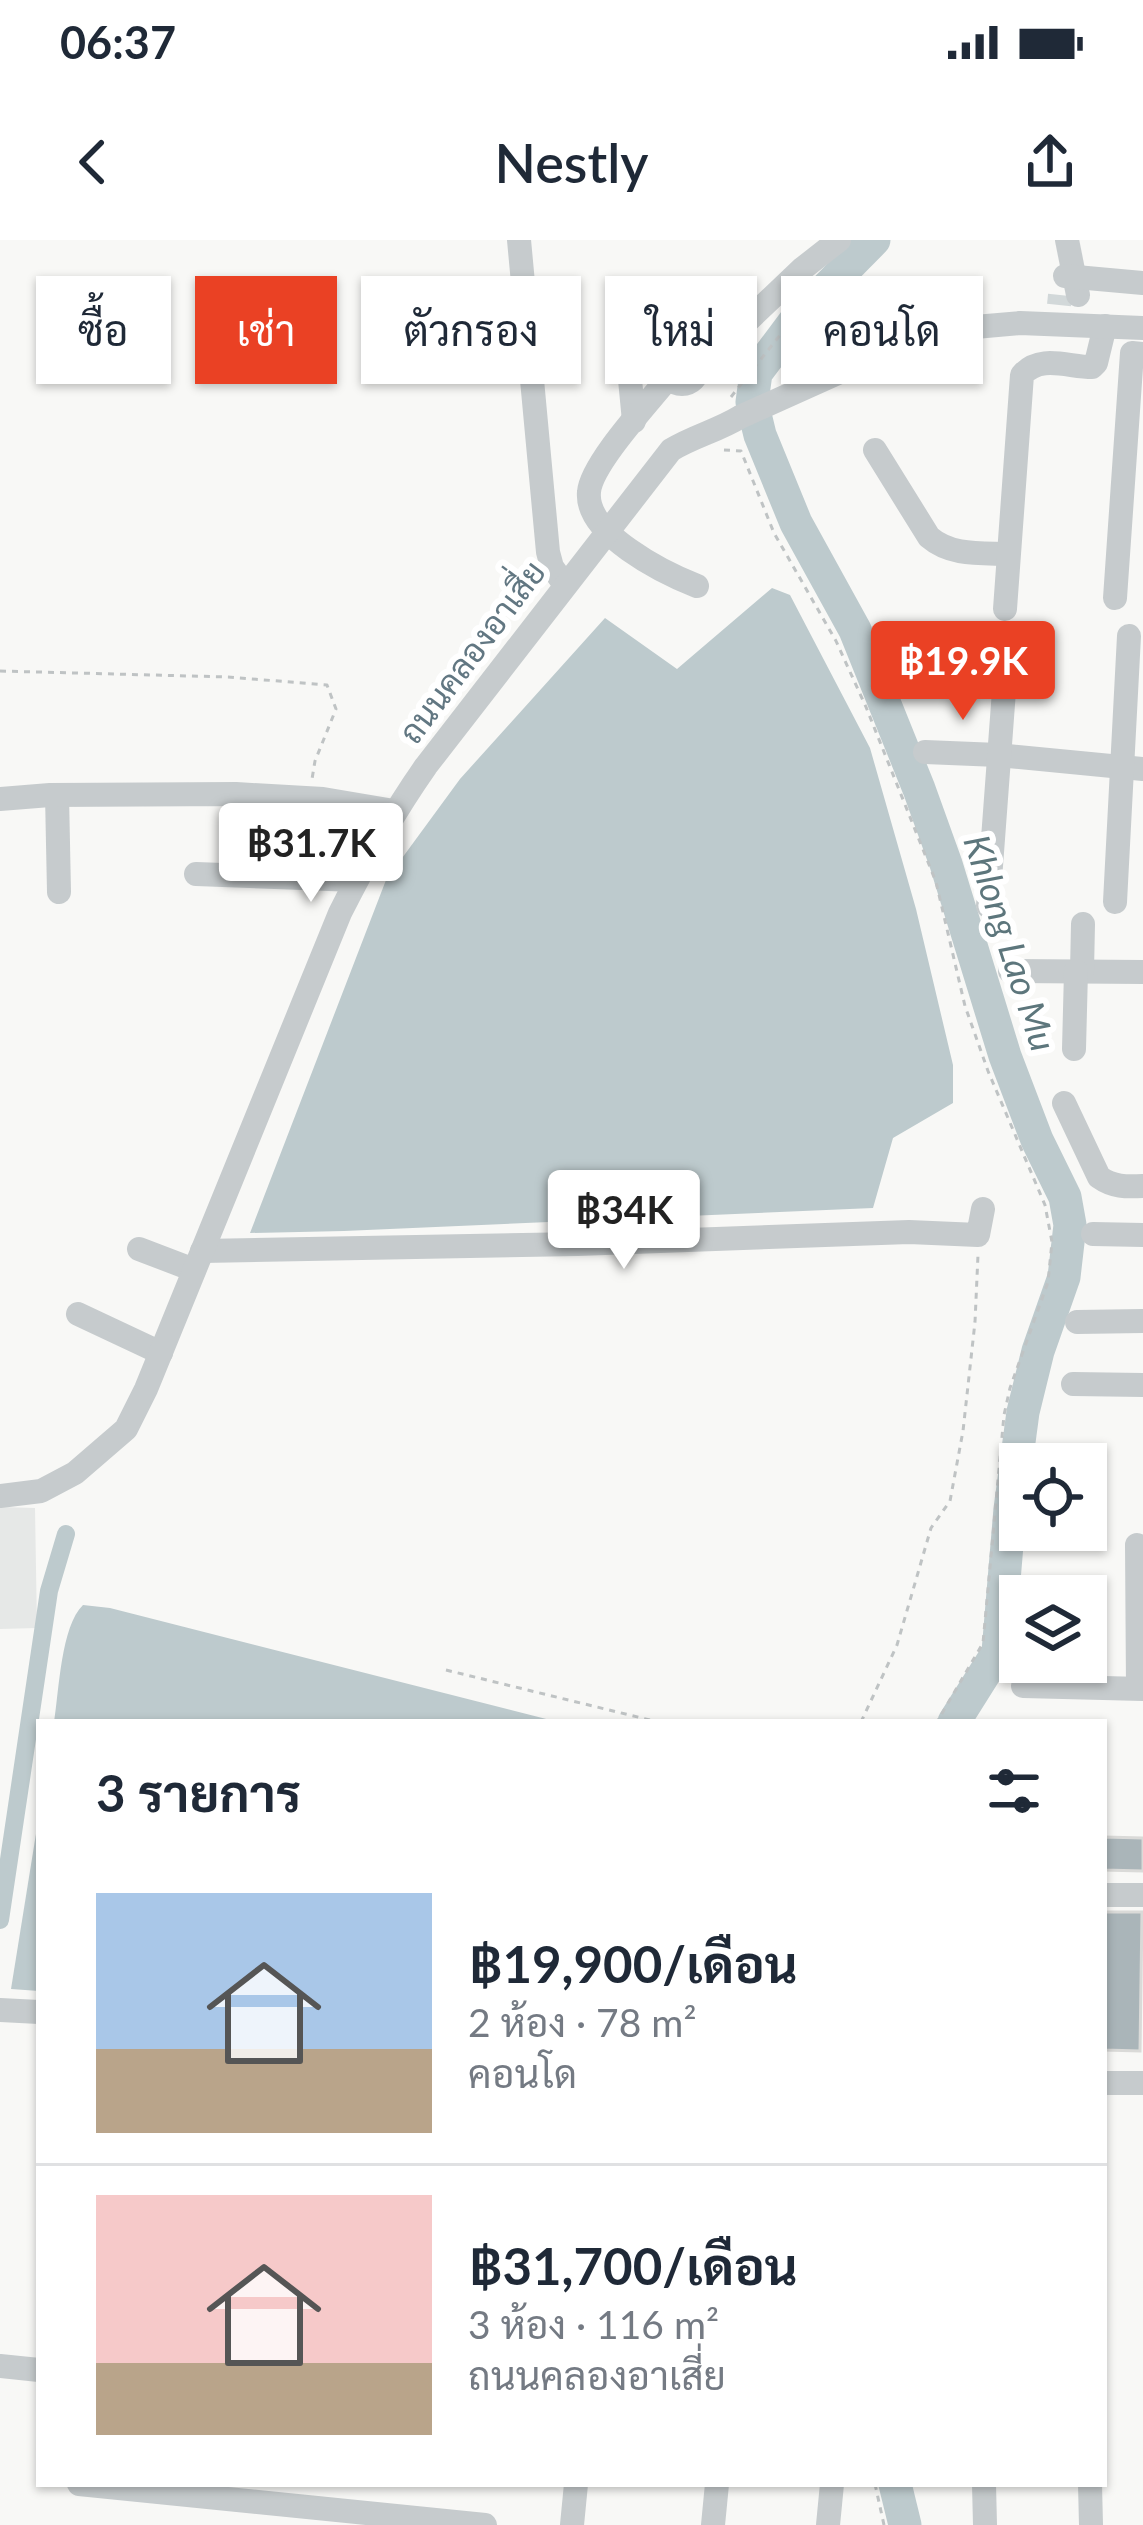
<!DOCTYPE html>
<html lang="th">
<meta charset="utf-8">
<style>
:root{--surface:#fff;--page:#f6f6f7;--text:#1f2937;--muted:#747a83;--line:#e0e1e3;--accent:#ea4124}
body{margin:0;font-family:Lato,Sarabun,sans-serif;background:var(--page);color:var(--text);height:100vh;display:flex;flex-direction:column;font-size:45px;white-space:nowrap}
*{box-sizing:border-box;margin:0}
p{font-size:39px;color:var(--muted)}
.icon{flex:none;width:66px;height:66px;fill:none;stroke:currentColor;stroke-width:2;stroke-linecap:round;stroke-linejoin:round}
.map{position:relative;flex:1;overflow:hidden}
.sheet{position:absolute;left:36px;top:1479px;width:1071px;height:768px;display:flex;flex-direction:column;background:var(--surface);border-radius:0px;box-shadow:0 3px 9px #0004}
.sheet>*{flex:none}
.guide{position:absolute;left:36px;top:36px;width:1071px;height:108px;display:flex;gap:24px}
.controls{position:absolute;left:999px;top:1203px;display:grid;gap:24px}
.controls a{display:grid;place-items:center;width:108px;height:108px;border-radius:0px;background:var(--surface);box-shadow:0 3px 9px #0004;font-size:60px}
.price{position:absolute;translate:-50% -102px;padding:0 27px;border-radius:12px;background:#fff;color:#222;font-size:39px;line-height:78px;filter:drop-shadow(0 3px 6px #0008)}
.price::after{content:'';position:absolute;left:50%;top:72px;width:36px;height:27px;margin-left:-18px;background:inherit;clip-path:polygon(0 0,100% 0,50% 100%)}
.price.selected{background:var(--accent);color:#fff}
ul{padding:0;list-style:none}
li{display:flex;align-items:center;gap:36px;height:300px;padding:0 60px}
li+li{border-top:3px solid var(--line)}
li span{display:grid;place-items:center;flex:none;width:336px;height:240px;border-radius:0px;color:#555}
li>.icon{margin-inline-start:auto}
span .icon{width:144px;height:144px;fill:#fffc;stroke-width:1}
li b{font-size:51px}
h2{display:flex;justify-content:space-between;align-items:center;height:144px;padding:0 60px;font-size:51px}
.pill{padding:0 42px;border-radius:0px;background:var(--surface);box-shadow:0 3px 9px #0004;font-size:42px;line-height:108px}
.pill.selected{background:var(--accent);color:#fff}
.status{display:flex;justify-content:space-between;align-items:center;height:84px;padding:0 60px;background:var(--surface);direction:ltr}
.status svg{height:33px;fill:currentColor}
header{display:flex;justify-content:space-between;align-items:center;height:156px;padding:0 60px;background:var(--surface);font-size:54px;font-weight:600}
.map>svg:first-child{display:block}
</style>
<div class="status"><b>06:37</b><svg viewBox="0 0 49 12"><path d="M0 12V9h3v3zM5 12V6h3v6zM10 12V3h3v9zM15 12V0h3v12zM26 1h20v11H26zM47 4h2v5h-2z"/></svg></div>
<header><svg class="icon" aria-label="back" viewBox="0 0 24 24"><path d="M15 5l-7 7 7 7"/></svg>Nestly<svg class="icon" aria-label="share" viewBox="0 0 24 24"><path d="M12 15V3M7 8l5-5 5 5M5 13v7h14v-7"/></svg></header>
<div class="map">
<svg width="1143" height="2285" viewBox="0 0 1143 2285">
<rect width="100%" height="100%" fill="#f8f8f6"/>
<path fill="#e6e8e7" d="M0 1267 35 1268 37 1388 0 1389Z"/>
<g fill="#bdcacd">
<path d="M772 348 790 355 870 508 916 669 953 825V863L893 898 873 968 344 991 250 993 386 640 460 539 605 378 677 429Z"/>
<path d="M83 1365 110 1368 558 1482H54C59 1451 61 1386 83 1365Z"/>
<path d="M39 1575V1751L11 1749Z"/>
</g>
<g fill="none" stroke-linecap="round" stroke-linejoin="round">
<path stroke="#bdcacd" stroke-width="18" d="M0 1680 49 1351 66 1294"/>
<g stroke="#bdcacd" stroke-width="33">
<path d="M874 0 798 77 756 133 752 162 760 195 796 283 855 390 919 549 946 624 1005 816 1037 900 1065 957 1070 985 1064 1037 1038 1111 1023 1172 1010 1269 998 1412 954 1482"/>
<path d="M895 2244 905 2285"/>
</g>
</g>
<g fill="#aab5b9" stroke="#dadad8" stroke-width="3">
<path d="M1104 1597 1143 1598V1631L1104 1630Z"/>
<path d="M1104 1672H1142L1140 1811 1104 1810Z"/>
</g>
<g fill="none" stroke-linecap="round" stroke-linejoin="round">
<path stroke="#d2d8d9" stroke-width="24" stroke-dasharray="24 12" stroke-linecap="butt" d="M1059 65 1060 55"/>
<g stroke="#bfc3c4" stroke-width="3" stroke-dasharray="6 6" stroke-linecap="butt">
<path d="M731 157 822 42"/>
<path d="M724 210 741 211 774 293 836 401 866 467 936 642 965 766 988 831 1045 965 1052 1002 1048 1042 1010 1148 1004 1175 983 1403 937 1482"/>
<path d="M0 431 228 437 327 445 336 469 315 521 312 539"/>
<path d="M446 1430 658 1482"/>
<path d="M861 1482 897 1405 931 1288 950 1261 963 1191 975 1082 978 1015"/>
<path d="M875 2244 884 2285"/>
</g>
<g stroke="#c6cbcd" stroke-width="24">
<path d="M519 0 548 312 552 327 565 345"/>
<path d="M1067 0 1078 55"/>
<path d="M1065 36 1143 43"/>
<path d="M626 98 634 181"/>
<circle cx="682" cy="128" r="16"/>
<path d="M699 127 802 29 839 0"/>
<path d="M669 137C650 161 591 224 589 252 585 294 664 333 697 346"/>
<path d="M875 210 929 297C951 316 980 313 1008 314"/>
<path d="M1115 358 1132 113 1143 114"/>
<path d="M1005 369 1022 135C1040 114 1068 127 1092 127L1096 123 1105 86"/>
<path d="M925 512 998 515 1143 529"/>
<path d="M57 555 59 652"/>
<path d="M0 559 50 555 236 554 323 559 394 571"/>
<path d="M196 634 356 640"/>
<path d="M1115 662 1129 396"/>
<path d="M988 666 1008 397"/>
<path d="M1010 731 1143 732"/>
<path d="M1082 731 1083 684"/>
<path d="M1074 809 1076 731"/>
<path d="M1064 863 1099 937C1113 947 1126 947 1143 946"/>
<path d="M1093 994 1143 995"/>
<path d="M139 1009 194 1030"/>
<path d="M202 1011 578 1004 909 992 978 995 983 969"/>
<path d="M78 1074 161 1113"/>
<path d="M1077 1082 1143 1081"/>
<path d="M1073 1144 1143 1145"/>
<path d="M0 1256 41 1251 75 1233 126 1189 146 1149 340 673C366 621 393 573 426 526L671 210C694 196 717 191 740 177L911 100 975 87 1020 83 1143 88"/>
<path d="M1137 1305 1138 1448"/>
<path d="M1023 1446 1143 1449"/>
<path d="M1104 1655H1143"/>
<path d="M0 1770 39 1772"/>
<path d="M1104 1843H1143"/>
<path d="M0 2126 39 2130"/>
<path d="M79 2244 485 2285"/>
<path d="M984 2244 985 2285"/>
<path d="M1090 2244 1091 2285"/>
<path d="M572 2285 576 2244"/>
<path d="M713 2285 717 2244"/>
<path d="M828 2285 832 2244"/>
</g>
</g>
<g text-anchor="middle" stroke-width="12" stroke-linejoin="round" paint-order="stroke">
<g font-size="33" fill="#627782" stroke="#fff">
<text transform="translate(472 412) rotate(-53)" y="12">ถนนคลองอาเสี่ย</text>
</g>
<g font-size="36" font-style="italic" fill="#5d767c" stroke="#fff">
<text transform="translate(1010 703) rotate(72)" y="13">Khlong Lao Mu</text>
</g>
</g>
</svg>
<div class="controls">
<a><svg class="icon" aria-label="locate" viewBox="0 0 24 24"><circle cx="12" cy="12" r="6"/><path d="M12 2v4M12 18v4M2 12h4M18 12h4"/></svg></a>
<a><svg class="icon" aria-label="layers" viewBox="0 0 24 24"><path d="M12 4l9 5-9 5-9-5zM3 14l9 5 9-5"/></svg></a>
</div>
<b class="price selected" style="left:963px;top:483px">฿19.9K</b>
<b class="price" style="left:311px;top:665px">฿31.7K</b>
<b class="price" style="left:624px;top:1032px">฿34K</b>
<div class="guide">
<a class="pill">ซื้อ</a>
<a class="pill selected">เช่า</a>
<a class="pill">ตัวกรอง</a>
<a class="pill">ใหม่</a>
<a class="pill">คอนโด</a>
</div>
<section class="sheet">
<h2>3 รายการ<svg class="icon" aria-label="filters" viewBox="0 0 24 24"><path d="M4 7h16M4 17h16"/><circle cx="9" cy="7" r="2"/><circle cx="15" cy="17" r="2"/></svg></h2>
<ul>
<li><span style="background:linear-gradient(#a9c7e8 65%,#b9a48a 0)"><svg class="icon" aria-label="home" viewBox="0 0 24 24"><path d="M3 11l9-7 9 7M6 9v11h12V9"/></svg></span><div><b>฿19,900/เดือน</b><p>2 ห้อง · 78 m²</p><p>คอนโด</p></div></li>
<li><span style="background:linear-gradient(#f6c9c9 70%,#b9a48a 0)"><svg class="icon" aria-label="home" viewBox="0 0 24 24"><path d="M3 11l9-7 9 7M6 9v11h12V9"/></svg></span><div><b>฿31,700/เดือน</b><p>3 ห้อง · 116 m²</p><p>ถนนคลองอาเสี่ย</p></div></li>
</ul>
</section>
</div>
